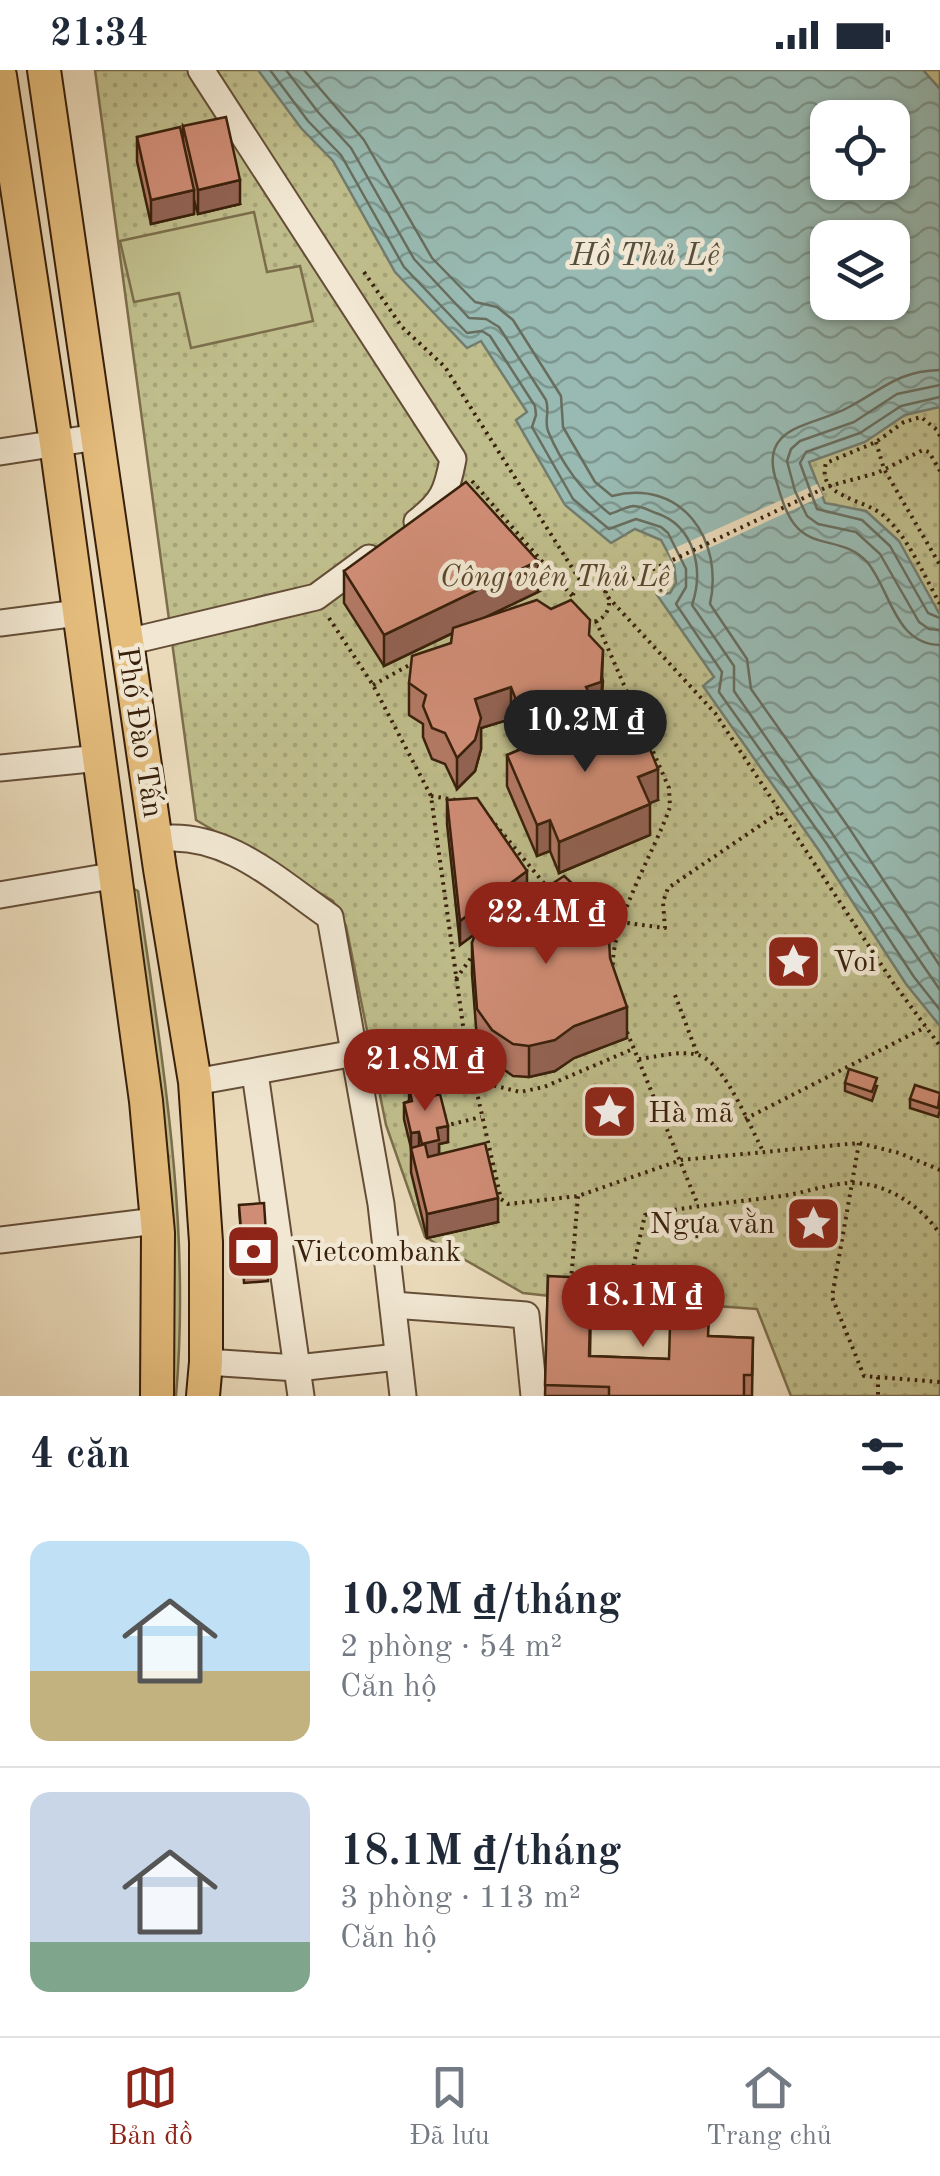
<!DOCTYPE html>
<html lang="vi">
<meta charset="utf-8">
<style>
:root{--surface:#fff;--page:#f2f2f3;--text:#1f2937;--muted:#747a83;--line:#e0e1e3;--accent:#8f2418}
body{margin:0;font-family:"Old Standard TT",serif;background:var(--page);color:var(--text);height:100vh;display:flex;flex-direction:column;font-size:38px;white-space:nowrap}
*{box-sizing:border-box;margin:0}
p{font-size:32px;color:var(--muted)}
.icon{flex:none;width:55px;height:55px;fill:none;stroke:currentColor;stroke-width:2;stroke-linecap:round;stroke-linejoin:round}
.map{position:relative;height:1326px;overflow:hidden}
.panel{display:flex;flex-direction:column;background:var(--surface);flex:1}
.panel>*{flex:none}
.fabs{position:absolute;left:810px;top:30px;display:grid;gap:20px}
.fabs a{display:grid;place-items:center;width:100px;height:100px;border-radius:20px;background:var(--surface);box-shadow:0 2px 8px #0004;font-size:50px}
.price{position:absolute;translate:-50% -85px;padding:0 22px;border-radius:35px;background:var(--accent);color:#fff;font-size:32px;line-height:65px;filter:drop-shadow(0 2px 5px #0008)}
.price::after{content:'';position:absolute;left:50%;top:60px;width:30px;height:22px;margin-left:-15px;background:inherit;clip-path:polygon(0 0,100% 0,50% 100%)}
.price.on{background:#222;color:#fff}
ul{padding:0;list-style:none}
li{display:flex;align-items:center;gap:30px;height:250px;padding:0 30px}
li+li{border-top:2px solid var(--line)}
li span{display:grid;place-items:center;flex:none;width:280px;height:200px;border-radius:20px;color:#555}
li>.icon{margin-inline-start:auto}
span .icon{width:120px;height:120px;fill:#fffc;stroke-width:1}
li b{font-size:42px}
h2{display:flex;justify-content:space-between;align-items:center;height:120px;padding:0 30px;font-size:42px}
.status{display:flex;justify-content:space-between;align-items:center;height:70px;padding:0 50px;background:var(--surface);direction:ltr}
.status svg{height:28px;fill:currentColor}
.dock{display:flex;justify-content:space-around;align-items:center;height:140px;border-top:2px solid var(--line);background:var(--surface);font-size:28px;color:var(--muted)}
.dock a{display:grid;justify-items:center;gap:5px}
.dock .on{color:var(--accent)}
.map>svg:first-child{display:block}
</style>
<div class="status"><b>21:34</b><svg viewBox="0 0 49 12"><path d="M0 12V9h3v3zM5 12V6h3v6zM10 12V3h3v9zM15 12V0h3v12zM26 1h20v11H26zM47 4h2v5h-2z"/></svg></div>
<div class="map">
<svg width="940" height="1326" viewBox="0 0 940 1326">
<defs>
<pattern id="grass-tufts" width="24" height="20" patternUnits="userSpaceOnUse" patternTransform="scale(2.5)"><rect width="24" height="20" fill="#bfbd8b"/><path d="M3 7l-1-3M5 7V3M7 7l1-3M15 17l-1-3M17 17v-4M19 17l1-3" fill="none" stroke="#a5a277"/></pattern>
<pattern id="park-dots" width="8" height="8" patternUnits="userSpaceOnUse" patternTransform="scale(2.5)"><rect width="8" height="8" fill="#bfbd8b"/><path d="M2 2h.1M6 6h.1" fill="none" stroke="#a5a277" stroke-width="1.8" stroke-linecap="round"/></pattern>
<pattern id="water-waves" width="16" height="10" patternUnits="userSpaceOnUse" patternTransform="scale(2.5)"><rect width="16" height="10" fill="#98bab2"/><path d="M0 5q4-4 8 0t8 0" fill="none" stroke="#7d978f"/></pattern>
</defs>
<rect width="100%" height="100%" fill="#eadaba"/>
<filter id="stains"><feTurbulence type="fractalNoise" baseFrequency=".002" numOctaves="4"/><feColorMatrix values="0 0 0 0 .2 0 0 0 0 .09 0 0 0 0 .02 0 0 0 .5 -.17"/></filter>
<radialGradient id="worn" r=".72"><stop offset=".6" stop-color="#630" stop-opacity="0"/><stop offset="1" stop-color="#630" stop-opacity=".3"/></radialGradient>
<path fill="url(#grass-tufts)" stroke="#7c6e4b" stroke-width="2.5" d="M134 819 138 821C162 988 191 1156 176 1326H165L131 826Z"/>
<path fill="url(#park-dots)" stroke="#7c6e4b" stroke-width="2.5" fill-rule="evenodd" d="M95 0H940V1326H791L757 1239 660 1232 618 1225 586 1230 523 1223 425 1167 386 1055 346 856 333 831 196 750ZM828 48H892V112H828ZM828 168H892V232H828Z"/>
<path fill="#bfbd8b" stroke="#7c6e4b" stroke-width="2.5" d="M254 142 267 202 300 196 313 251 191 278 179 223 134 232 120 171Z"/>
<path fill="url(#water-waves)" stroke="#727c6f" stroke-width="2.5" fill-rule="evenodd" d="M258 0H923L940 19V337L905 345 865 372 809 392 825 433 866 441 899 471 940 545V956L906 914 818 779 703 616 714 607 657 525 670 523 676 513 674 494 661 470 635 459 611 473 565 435 516 350 527 342 481 271 467 278 395 202 333 91 301 58ZM828 48H892V112H828ZM828 168H892V232H828Z"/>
<path fill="#eadaba" d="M817 414 823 426 674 494 668 481Z"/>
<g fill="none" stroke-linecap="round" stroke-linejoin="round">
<g stroke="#686d5e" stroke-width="2.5">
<path d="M270 0 308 51 341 85 404 197 467 263 482 261 490 266 535 336 536 345 532 357 573 429 609 459 636 449 661 457 668 463 686 499V517L676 534 722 602 719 622 827 774 914 907 940 940"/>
<path d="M286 0 318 42 351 78 414 189 469 248 486 249 499 257 546 330C550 341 544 351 548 361 561 393 583 423 610 444 617 442 625 437 633 436 642 436 648 440 656 443 695 456 704 500 692 535L734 596V621L940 920"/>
<path d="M304 0 364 70 432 188 475 232 497 237 513 250 561 326 563 357 595 412 612 426C682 408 724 470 710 534L747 589 751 619 849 758 940 896"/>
<path d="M940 300C898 301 883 319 849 337 814 357 756 354 777 413 781 427 786 444 795 455 814 479 846 467 868 493 891 522 895 574 940 575"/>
<path d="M940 315 897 324 854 352 800 371 791 379 787 391 795 421 807 446 818 454 856 462 880 484 919 552 929 559 940 560"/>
<path d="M940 327 901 336 860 363 806 382 800 393 817 439 862 450 890 476 928 543 940 548"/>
</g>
<defs>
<g id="minor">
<path d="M201 0 453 389C447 421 443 432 417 452"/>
<path d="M0 382 97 367"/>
<path d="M0 553 78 543"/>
<path d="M127 572 316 527 369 488"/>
<path d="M0 698 100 688"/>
<path d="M158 769C225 760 278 811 330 847L381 1134 403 1326"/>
<path d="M0 825 117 805"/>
<path d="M255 1003 301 1326"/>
<path d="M195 1012 355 983"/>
<path d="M0 1170 156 1151"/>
<path d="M393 1235 526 1245 534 1326"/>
<path d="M206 1292 297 1298 398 1287"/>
</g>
<g id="major">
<path d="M44 0 160 799 195 1012 206 1172V1292L203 1326"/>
<path d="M0 6 56 373 146 1031 158 1163 157 1326"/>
</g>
</defs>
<use href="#minor" stroke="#654e37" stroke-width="29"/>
<use href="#major" stroke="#39200b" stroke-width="36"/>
<g stroke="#39200b" stroke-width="4" stroke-dasharray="2.5 5" stroke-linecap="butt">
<path d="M364 202 402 257 445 297 583 515"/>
<path d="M940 366 937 360 921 347 904 352 876 372 826 393C816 428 864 428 884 446 909 468 924 506 940 534"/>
<path d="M876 372 884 399 940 495"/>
<path d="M472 411 573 527"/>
<circle cx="590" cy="533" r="19"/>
<path d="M605 522 829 416 877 403 923 380 929 382 940 401"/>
<path d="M608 527 715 643 892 911 940 976"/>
<path d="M329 548 373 615 431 726 465 970 501 1129 508 1134 578 1126 681 1090 859 1073 899 1083 940 1100"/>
<path d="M596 551 669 718 670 737C654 783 610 854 613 899"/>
<path d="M373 615 413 593"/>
<path d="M431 726 456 730"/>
<path d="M490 748 547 817"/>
<path d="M605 850 665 858 663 832 668 818 780 742"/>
<path d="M456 909 473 885"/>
<path d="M675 925 698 986"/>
<path d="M627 962 698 1135"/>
<path d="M639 989C657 987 683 979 701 986 726 996 751 1059 764 1083"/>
<path d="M472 1010 520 1022 544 1017 633 979"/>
<path d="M432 1031 428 1015 471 1005"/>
<path d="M745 1049 926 957"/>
<path d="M444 1056 481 1047"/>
<path d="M859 1073 832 1227 864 1306 940 1312"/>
<path d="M571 1211 578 1126"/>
<path d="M630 1211 645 1145C691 1136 736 1132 782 1126 804 1123 827 1114 850 1113 886 1112 921 1136 940 1164"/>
<path d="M878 1307V1326"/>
</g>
<use href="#minor" stroke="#f1e7d2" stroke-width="25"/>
<use href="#major" stroke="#e5bd7d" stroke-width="32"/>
</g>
<g fill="#b37965" stroke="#39200b" stroke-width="2.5">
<path d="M183 56 240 134 198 144 194 130V144L151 154 137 91V67L183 71Z"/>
<path d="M344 501 538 522 486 547 590 566 603 611 601 643 589 647V650L658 730 649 733 650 765 559 803 550 781 537 786 507 716V685L523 678 511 649 481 658V679L475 701 457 719 445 694 432 689 423 667V654L409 645V613L451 573 453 563 384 596 344 533Z"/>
<path d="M447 730 527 825 460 875 447 754Z"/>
<path d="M472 873 610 888 627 968 574 988 555 1001 529 1007 513 1006 492 991 477 970 472 904Z"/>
<path d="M845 1013 877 1016 872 1031 845 1021Z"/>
<path d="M409 1018 430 1027 448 1072 439 1074V1084L498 1152 427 1168 411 1102V1078L404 1049V1033L409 1031Z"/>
<path d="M940 1023V1040L938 1047 910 1038V1029Z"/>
<path d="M239 1135 268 1194V1211L244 1213Z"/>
<path d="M548 1206 591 1232 590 1286 669 1289 709 1266 753 1268 752 1326H545Z"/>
</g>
<g fill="#926353" stroke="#39200b" stroke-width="2.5">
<path d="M240 110V134L198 144V120Z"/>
<path d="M194 120V144L151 154V130Z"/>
<path d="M538 491V522L384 596V565Z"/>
<path d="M603 580 601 643 589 647V654L524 681V650L586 617Z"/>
<path d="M511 617V649L481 658V679L475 701 457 719V688L475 629Z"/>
<path d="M658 699V730L638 738V707Z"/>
<path d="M650 734V765L559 803V772Z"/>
<path d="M550 750V781L537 786V755Z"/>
<path d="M527 801V825L460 875V851Z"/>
<path d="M627 937V968L574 988 555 1001 529 1007V976L574 956Z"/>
<path d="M448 1056V1072L439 1074V1087L422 1091V1074L437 1058Z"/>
<path d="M419 1062V1078L411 1080V1063Z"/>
<path d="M498 1128V1152L427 1168V1144Z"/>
</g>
<g fill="#d08d76" stroke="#39200b" stroke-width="2.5">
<path d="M226 47 240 110 198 120 183 56Z"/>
<path d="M180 57 194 120 151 130 137 67Z"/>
<path d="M466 412 538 491 384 565 344 501Z"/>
<path d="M537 530 551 539 571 530 590 550 589 565 603 580 601 612 586 617 589 623 524 650 511 617 475 629 481 648 475 670 457 688 445 663 432 658 423 636 426 625 409 613 412 586 451 573 453 558Z"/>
<path d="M621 637 635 670 645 667 658 699 638 707 650 734 559 772 550 750 537 755 507 685Z"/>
<path d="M477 728 527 801 460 851 447 730Z"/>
<path d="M564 806 586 826 607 831 610 888 627 937 574 956 555 970 529 976 513 974 492 960 477 939 472 873 475 864Z"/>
<path d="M849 999 877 1008 872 1022 845 1013Z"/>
<path d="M426 1014 430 1027 440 1024 448 1056 437 1058 439 1070 422 1074 419 1062 411 1063 404 1033 412 1031 409 1018Z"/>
<path d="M915 1015 940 1023 938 1038 910 1029Z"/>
<path d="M485 1073 498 1128 427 1144 411 1078 425 1074 428 1087Z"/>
<path d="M264 1133 268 1194 244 1196 239 1135Z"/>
<path d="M548 1206 591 1208 589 1286 669 1289 671 1224 710 1225 708 1266 753 1268 752 1305H744V1326H609V1317L545 1315Z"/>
</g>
<defs>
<symbol id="sight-square" viewBox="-11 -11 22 22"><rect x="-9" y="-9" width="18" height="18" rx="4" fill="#8f2418" stroke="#f1e7d2"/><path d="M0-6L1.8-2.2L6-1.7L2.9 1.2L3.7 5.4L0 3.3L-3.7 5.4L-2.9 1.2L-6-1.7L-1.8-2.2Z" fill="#fff"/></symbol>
<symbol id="bank-square" viewBox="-11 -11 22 22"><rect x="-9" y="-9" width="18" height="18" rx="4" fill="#8f2418" stroke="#f1e7d2"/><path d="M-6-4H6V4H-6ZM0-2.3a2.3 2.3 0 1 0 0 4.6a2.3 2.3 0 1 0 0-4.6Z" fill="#fff"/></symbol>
</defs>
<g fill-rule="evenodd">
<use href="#sight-square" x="762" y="860" width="63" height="63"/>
<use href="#sight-square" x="578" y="1010" width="63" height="63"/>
<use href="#sight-square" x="782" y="1122" width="63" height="63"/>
<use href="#bank-square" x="222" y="1150" width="63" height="63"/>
</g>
<g text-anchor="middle" stroke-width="9" stroke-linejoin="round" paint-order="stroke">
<g font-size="30" font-style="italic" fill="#5a472b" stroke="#f1e7d2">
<text x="555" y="516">Công viên Thủ Lệ</text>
</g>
<g font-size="30" fill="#39200b" stroke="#f1e7d2">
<text transform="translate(141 662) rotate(81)" y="10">Phố Đào Tấn</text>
</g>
<g font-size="30" fill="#39200b" stroke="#f1e7d2" text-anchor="start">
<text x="833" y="901">Voi</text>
<text x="648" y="1052">Hà mã</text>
<text x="775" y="1163" text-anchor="end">Ngựa vằn</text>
<text x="293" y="1191">Vietcombank</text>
</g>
<g font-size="32" font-style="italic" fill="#564e3d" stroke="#f1e7d2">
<text x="645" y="195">Hồ Thủ Lệ</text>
</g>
</g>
<rect width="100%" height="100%" filter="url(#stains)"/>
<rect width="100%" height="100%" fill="url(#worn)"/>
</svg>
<div class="fabs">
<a><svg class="icon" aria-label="locate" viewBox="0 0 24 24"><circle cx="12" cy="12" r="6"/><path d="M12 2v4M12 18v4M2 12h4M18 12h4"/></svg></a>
<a><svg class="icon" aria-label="layers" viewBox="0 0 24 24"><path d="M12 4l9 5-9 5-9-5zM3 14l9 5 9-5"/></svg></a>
</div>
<b class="price on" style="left:585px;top:705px">10.2M ₫</b>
<b class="price" style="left:546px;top:897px">22.4M ₫</b>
<b class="price" style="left:425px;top:1044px">21.8M ₫</b>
<b class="price" style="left:643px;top:1280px">18.1M ₫</b>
</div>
<section class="panel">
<h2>4 căn<svg class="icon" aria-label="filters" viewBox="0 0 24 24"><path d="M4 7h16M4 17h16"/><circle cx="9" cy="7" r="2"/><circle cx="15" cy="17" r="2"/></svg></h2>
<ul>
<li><span style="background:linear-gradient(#bfe0f5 65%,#c2b280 0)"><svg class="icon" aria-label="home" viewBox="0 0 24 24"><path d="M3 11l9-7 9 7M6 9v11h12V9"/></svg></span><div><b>10.2M ₫/tháng</b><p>2 phòng · 54 m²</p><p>Căn hộ</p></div></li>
<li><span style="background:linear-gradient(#c9d6e8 75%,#7fa58c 0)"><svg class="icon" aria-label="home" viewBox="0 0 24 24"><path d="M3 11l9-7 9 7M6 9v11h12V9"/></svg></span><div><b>18.1M ₫/tháng</b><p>3 phòng · 113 m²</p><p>Căn hộ</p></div></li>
</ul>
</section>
<nav class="dock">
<a class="on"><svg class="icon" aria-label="map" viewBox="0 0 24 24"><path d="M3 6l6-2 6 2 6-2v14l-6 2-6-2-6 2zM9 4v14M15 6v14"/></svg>Bản đồ</a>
<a><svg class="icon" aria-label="saved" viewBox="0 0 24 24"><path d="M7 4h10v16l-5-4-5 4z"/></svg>Đã lưu</a>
<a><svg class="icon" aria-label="home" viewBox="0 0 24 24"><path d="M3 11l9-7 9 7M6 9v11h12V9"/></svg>Trang chủ</a>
</nav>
